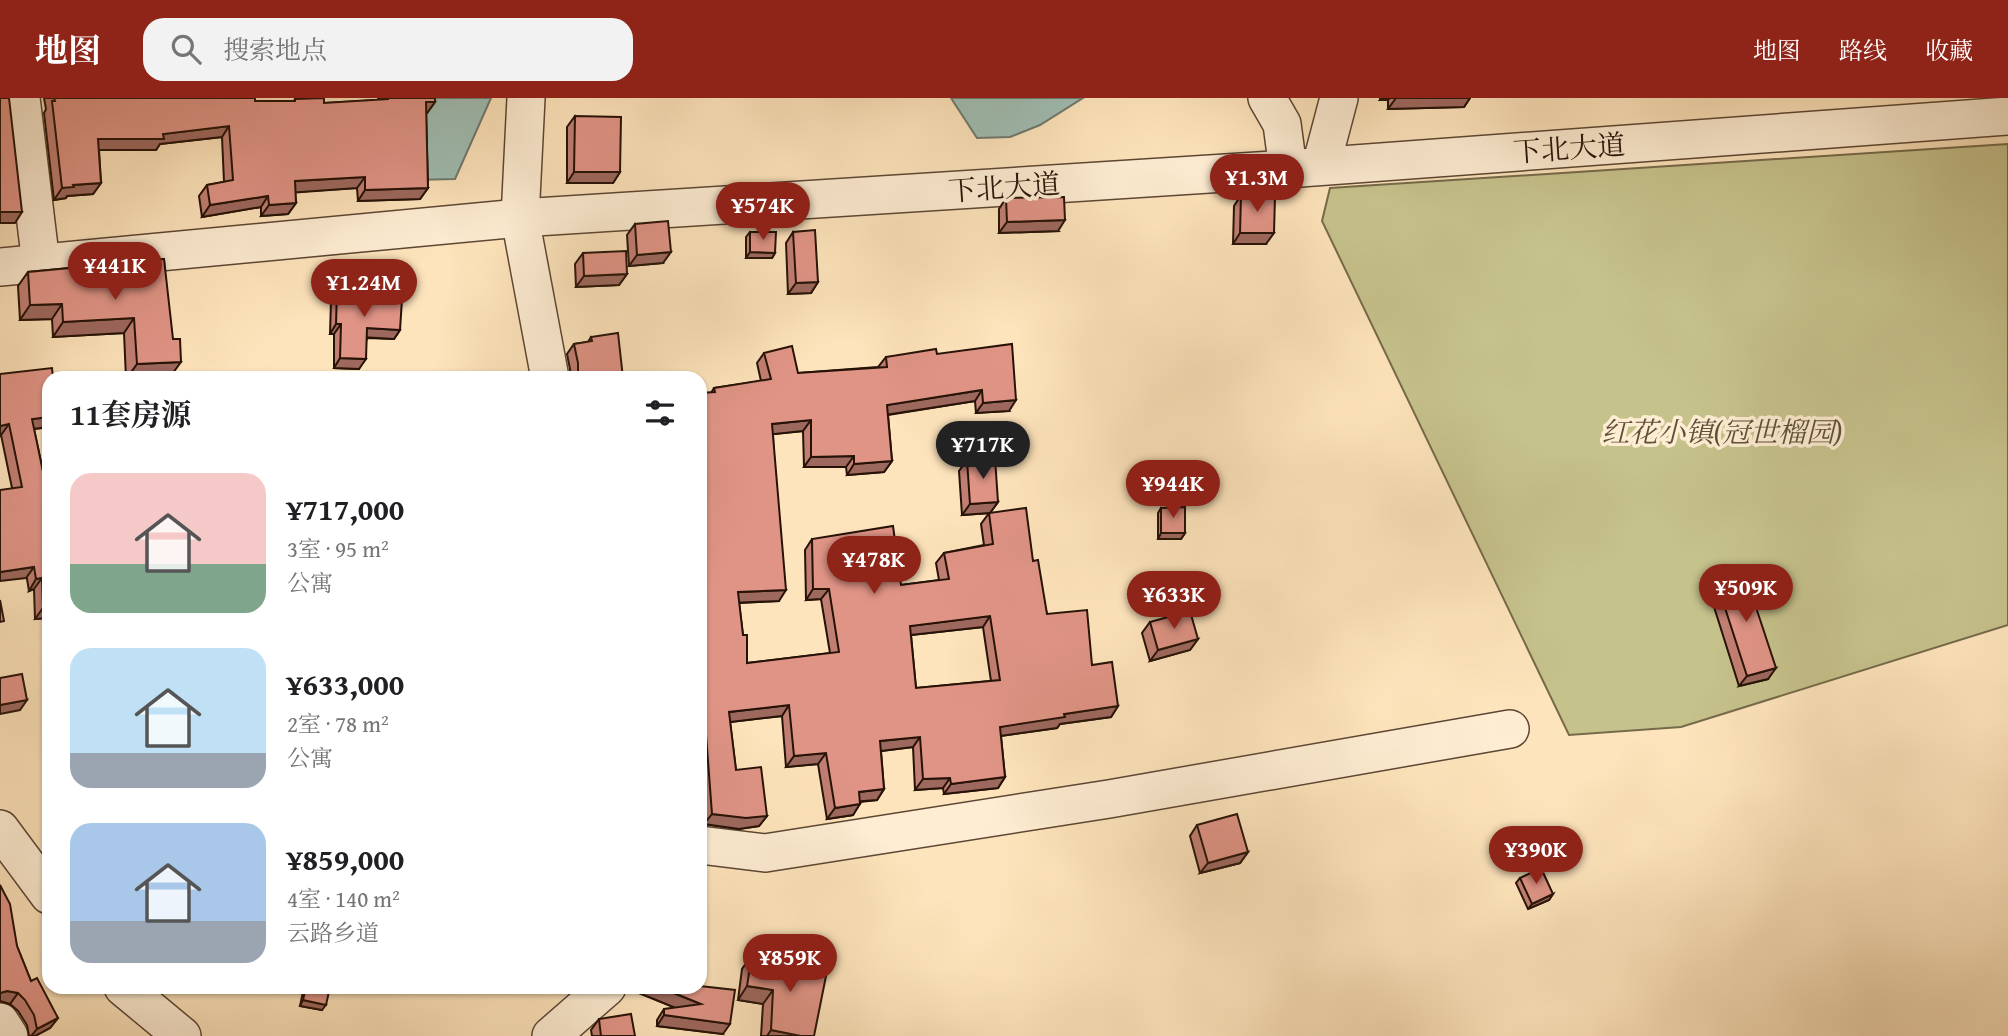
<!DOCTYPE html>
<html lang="zh">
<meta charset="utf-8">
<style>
:root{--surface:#fff;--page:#f2f2f2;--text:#202124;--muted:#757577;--accent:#8f2418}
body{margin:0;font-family:"Gentium Book Plus","Noto Serif SC",serif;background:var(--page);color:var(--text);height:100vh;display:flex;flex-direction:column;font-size:26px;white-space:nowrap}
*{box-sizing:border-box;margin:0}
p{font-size:23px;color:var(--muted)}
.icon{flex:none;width:38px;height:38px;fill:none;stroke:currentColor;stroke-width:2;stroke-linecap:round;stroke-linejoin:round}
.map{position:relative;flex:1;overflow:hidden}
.details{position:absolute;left:42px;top:273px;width:665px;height:623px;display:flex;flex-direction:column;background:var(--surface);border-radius:21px;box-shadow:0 2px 5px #0004}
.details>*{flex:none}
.price{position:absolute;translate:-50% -60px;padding:0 16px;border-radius:24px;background:var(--accent);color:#fff;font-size:23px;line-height:46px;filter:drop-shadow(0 2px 4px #0008)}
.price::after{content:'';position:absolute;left:50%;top:42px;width:21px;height:16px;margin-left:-10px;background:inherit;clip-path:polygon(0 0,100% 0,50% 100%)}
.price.current{background:#222;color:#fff}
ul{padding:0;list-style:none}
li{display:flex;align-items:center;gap:21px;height:175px;padding:0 28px}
li span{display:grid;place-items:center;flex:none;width:196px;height:140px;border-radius:21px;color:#555}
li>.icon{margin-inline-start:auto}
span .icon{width:84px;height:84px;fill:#fffc;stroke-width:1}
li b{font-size:30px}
h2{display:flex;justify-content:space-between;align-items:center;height:84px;padding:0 28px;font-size:30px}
header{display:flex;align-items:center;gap:42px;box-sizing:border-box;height:98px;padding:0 35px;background:var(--accent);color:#fff}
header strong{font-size:33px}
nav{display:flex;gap:38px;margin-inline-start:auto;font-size:24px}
.search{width:490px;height:63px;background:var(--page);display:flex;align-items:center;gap:18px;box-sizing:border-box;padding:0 24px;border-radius:21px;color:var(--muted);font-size:26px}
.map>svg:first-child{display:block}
</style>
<header>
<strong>地图</strong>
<div class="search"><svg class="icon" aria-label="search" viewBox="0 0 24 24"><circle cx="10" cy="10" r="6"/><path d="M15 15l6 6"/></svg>搜索地点</div>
<nav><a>地图</a><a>路线</a><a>收藏</a></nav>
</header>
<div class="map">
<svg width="2008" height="938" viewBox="0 0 2008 938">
<rect width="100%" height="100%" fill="#fee4bc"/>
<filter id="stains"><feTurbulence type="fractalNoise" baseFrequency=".00286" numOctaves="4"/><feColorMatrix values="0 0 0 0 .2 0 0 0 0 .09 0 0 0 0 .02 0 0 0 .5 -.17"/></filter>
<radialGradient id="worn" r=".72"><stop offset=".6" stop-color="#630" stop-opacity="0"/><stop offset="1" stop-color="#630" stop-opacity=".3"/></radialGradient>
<path fill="#c6c28c" stroke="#766a4a" stroke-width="2" d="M2008 46V527L1681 629 1569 637 1322 123 1330 90Z"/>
<g fill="#a0beb4" stroke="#6f796f" stroke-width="2">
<path d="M426 0H491L455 81 413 82Z"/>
<path d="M951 0H1083L1040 27 1010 39 977 40Z"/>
</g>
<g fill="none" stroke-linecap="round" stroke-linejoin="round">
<defs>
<g id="minor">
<path d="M21 0 41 166"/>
<path d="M526 0 520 120 550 280"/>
<path d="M1267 0 1282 26 1288 71"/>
<path d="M1321 68 1339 0"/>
<path d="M0 169 520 120 1273 72 2008 18"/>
<path d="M0 731 49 797"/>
<path d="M700 747 765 755 1109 701 1510 631"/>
<path d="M123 889 182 938"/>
<path d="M0 924 9 938"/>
<path d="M551 938 607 889"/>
</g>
</defs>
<use href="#minor" stroke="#5c4634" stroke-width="40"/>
<use href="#minor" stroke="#feedd3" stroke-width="37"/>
</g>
<g fill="#c17f73" stroke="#261207" stroke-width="2" fill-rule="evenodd">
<path d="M44 0H255V3H294L295 1 324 5 379 2 378 0H435V4L427 15H426L428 90 420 101 358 103 357 90 295 94 296 105 288 116 261 118V109L202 119 199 98 207 87 224 84 222 39 160 46 156 52H99L101 85 93 96 67 98 66 100 54 102 44 15 46 11Z"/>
<path d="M1380 0H1470L1464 9 1388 11V2H1380Z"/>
<path d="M575 18 620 74 613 85H567V29Z"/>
<path d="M1241 97 1266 146H1233L1234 108Z"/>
<path d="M1006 100 1058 133 999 135V111Z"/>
<path d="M635 126 663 165 629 168 627 137Z"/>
<path d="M750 134 775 155 772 160H746V139Z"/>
<path d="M793 134 818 184 811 195 788 196 786 145Z"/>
<path d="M583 155 627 176 619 187 576 189 575 166Z"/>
<path d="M164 161 170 279 126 280 124 235 53 239 52 221 20 222 18 188 28 174Z"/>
<path d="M337 192 377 199 400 232 394 241 367 240 359 271 334 270V236H330L331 202Z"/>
<path d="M591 239 623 280H570L571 276 567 256 574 246 588 244Z"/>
<path d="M764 255 798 275 878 269 886 259 937 256 1009 313 976 315 975 303 888 317 892 363 884 374 847 377 846 369H804L803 333 773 336 779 503 739 505 743 537 747 565 830 555 821 501 806 502 805 452 812 441 901 487 939 482 936 465 944 455 984 447 981 426 989 415 1033 463 1047 516 1092 567 1118 608 1111 619 1060 626 1057 630 1001 638 1005 679 998 690 944 696 943 690 915 692 913 649 881 653 884 691 877 702 860 704 853 717 827 721 818 666 786 669 782 618 730 624 736 672 767 718 759 728 739 731 704 726 700 668V295H711L714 290 761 283 757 265ZM983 529 991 583 916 590 911 537Z"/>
<path d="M0 276 49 280V329L34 331 49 402V551L47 520 35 521 34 491 29 493 12 390 1 337Z"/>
<path d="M967 362 998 404 990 415 962 417 959 373Z"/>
<path d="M1161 410 1185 435 1181 441H1158V415Z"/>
<path d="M1716 482 1768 581 1739 588 1709 493Z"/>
<path d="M1150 524 1198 541 1190 552 1150 563 1142 535Z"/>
<path d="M1197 727 1248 754 1240 765 1200 775 1190 738Z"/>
<path d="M1520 780 1553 796 1549 802 1528 811 1516 785Z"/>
<path d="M0 787 17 848 31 883 58 920 50 930 35 938H29L27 927 18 913 10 906 0 903Z"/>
<path d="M752 857 772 867 814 938H761L763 906 738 902 742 871Z"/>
<path d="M304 889H330L322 912 300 908Z"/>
<path d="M630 889H700L723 936 657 928V922L664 911 676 910 629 891Z"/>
<path d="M599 921 635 938H592L591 932Z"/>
</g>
<g fill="#9d685e" stroke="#261207" stroke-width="2">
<path d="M1382 0H1390L1388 2H1380Z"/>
<path d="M1396 0H1470L1464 9 1388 11Z"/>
<path d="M426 4H435L427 15H418Z"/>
<path d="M229 28 222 39 160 46 156 52H90L98 41 163 36Z"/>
<path d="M574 74H620L613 85H567Z"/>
<path d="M365 79 357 90 287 95 295 83Z"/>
<path d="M101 85 93 96 67 98 66 100 54 102 62 90 73 87Z"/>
<path d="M428 90 420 101 358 103 365 92Z"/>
<path d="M268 98 261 109 202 119 210 107Z"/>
<path d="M296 105 288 116 261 118 269 107Z"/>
<path d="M0 114H22L15 125H0Z"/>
<path d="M1065 122 1058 133 999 135 1007 124Z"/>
<path d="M1240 135H1274L1266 146H1233Z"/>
<path d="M671 154 663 165 629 168 637 157Z"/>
<path d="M750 154 775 155 772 160H746Z"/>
<path d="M627 176 619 187 576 189 584 178Z"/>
<path d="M818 184 811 195 788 196 796 185Z"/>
<path d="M62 206 52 221 20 222 30 207Z"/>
<path d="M134 220 124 235 53 239 63 224Z"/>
<path d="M336 226H341L334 236H330Z"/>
<path d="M367 230 400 232 394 241 360 239Z"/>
<path d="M340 260 366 261 359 271 334 270Z"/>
<path d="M181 264 170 279 127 280 137 266Z"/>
<path d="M982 292 975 303 879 318 887 307Z"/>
<path d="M1016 302 1009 313 976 315 983 305Z"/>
<path d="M49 319V329L24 332 32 321Z"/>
<path d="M811 322 803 333 765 337 772 326Z"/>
<path d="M9 326 1 337 0 338V328Z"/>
<path d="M854 358 846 369H804L811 359Z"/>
<path d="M892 363 884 374 847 377 854 366Z"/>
<path d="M998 404 990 415 962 417 970 406Z"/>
<path d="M1161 435H1185L1181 441H1158Z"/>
<path d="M34 469 26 480 0 483V474Z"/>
<path d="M42 480 34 491 29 493 36 481Z"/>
<path d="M813 491H829L821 501 806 502Z"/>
<path d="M786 492 779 503 731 505 738 494Z"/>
<path d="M49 509V518L47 520 35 521 43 510Z"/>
<path d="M990 518 983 529 902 538 910 528Z"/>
<path d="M1198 541 1190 552 1150 563 1158 552Z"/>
<path d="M1776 570 1768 581 1739 588 1747 578Z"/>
<path d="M27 602 20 612 0 616V607Z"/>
<path d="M789 607 782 618 722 625 729 614Z"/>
<path d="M1118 608 1111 619 1060 626 1057 630 993 639 1000 629 1064 616Z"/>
<path d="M920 639 913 649 873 654 880 643Z"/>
<path d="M826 655 818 666 786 669 794 658Z"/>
<path d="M1005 679 998 690 944 696 951 686Z"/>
<path d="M950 680 943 690 915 692 923 681Z"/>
<path d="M884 691 877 702 851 704 859 694Z"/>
<path d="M860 706 853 717 827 721 835 710Z"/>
<path d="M712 716 767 718 759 728 739 731 704 726Z"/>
<path d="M1248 754 1240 765 1200 775 1208 765Z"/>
<path d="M1553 796 1549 802 1528 811 1532 806Z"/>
<path d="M747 888 773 892 763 906 738 902Z"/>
<path d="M254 889H302L298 894 252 891Z"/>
<path d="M630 889H659L701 906 693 917 629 891Z"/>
<path d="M7 893 18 895 10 906 0 903V895Z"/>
<path d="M303 902 326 907 322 912 300 908Z"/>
<path d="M664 917 730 926 723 936 657 928Z"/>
<path d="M58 920 50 930 35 938H31L37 931Z"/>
<path d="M771 932 801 938H767Z"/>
</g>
<g fill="#e09486" stroke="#261207" stroke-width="2" fill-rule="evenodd">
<path d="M0 0H9L22 114H0Z"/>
<path d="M54 0H255V3H295V1L324 0V5L388 1V0H435V4H426L428 90 365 92V79L295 83 296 105 269 107 268 98 210 107 207 87 233 82 229 28 163 36 164 41H98L101 85 73 87 74 89 62 90 52 3H55Z"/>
<path d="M575 18 621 19 620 74H574Z"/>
<path d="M1241 97 1275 98 1274 135H1240Z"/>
<path d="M1064 99 1065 122 1007 124 1006 100Z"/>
<path d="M668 123 671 154 637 157 635 126Z"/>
<path d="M815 132 818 184 796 185 793 134Z"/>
<path d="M750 134H776L775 155 750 154Z"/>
<path d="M626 153 627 176 584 178 583 155Z"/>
<path d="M164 161 173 241H180L181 264 137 266 134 220 63 224 62 206 30 207 28 174Z"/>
<path d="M337 192 377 193V199L402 201 400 232 367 230 366 261 340 260 341 226H336Z"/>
<path d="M618 235 623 280H578V265L574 246 592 243 591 239Z"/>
<path d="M1012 246 1016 302 983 305 982 292 887 307 892 363 854 366V358L811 359V322L772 326 786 492 738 494 743 537H747V565L839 554 829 491H813L812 441 893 428 901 487 949 481 944 455 993 446 989 415 1026 410 1033 463 1038 462 1047 516 1087 512 1092 567 1112 564 1118 608 1064 616 1065 619 1000 629 1005 679 951 686 950 680 923 681 920 639 880 643 884 691 859 694 860 706 835 710 826 655 794 658 789 607 729 614 736 672 761 669 767 718 746 720 712 716 700 558V295L715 294 714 290 771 281 764 255 792 248 798 275 887 269 886 259 936 251 937 256ZM990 518 1000 582 916 590 910 528Z"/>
<path d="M52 270 53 280H49V319L32 321 49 402V509L43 510 42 480 36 481 34 469 0 474V392L22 389 9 326 0 328V276Z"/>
<path d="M995 360 998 404 970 406 967 362Z"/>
<path d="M1185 409V435H1161V410Z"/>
<path d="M1744 473 1776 570 1747 578 1716 482Z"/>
<path d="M0 502 4 523 0 524Z"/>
<path d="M1190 513 1198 541 1158 552 1150 524Z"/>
<path d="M22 576 27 602 0 607V580Z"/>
<path d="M1237 716 1248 754 1208 765 1197 727Z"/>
<path d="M1541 770 1553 796 1532 806 1520 780Z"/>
<path d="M0 787 10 806 17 848 31 883 37 880 58 920 37 931 34 917 25 902 18 895 7 893 0 895Z"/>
<path d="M700 844 705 845 700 871Z"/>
<path d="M752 857 773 860 772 867 803 869 827 873 814 938H801L771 932 773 892 747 888Z"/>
<path d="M700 888 735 892 730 926 664 917V911L701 906 659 889H700Z"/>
<path d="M306 889H330L326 907 303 902Z"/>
<path d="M631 916 635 938H601L599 921Z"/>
</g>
<g text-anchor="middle" stroke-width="7" stroke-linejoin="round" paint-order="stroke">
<g font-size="28" fill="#261207" stroke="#feedd3">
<text transform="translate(1569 50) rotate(-4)" y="10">下北大道</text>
<text transform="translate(1004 89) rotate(-4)" y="10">下北大道</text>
</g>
<g font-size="28" font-style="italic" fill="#5e5036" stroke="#feedd3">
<text x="1722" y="344">红花小镇(冠世榴园)</text>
</g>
</g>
<rect width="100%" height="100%" filter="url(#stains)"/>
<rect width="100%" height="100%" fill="url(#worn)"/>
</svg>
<b class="price" style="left:1257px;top:116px">¥1.3M</b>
<b class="price" style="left:763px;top:144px">¥574K</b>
<b class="price" style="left:115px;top:204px">¥441K</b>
<b class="price" style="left:364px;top:221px">¥1.24M</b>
<b class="price current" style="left:983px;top:383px">¥717K</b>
<b class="price" style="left:1173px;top:422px">¥944K</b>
<b class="price" style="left:874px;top:498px">¥478K</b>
<b class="price" style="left:1746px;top:526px">¥509K</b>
<b class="price" style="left:1174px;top:533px">¥633K</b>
<b class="price" style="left:1536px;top:788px">¥390K</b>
<b class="price" style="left:790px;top:896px">¥859K</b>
<section class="details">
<h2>11套房源<svg class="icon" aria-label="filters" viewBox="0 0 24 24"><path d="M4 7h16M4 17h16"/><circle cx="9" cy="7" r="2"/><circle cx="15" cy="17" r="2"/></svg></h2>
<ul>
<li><span style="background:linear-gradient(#f6c9c9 65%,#7fa58c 0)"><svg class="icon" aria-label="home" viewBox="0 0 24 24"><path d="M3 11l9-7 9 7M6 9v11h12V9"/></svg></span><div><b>¥717,000</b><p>3室 · 95 m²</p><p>公寓</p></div></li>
<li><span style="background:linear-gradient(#bfe0f5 75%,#9aa5b1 0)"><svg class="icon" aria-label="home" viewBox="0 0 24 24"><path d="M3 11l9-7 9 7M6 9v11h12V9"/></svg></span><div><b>¥633,000</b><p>2室 · 78 m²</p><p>公寓</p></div></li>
<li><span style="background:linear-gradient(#a9c7e8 70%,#9aa5b1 0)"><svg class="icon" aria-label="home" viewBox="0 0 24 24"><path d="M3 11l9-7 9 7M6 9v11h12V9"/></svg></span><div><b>¥859,000</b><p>4室 · 140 m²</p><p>云路乡道</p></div></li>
</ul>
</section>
</div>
